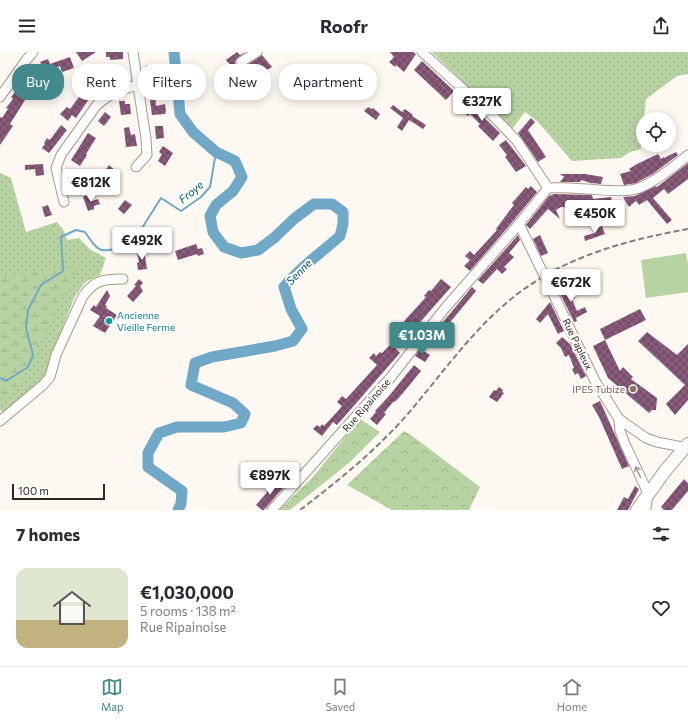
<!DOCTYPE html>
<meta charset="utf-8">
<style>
:root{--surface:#fff;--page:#f2f2f3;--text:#2b2b33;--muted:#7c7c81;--line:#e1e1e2;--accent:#41898a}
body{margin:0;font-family:Commissioner,sans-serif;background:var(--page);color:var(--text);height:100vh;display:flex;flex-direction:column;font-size:15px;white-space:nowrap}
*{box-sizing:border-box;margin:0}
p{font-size:13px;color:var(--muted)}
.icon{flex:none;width:22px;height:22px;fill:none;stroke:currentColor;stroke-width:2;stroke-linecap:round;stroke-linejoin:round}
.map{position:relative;height:458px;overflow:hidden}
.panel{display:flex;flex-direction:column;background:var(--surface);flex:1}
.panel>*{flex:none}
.hud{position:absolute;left:12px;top:12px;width:400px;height:36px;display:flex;gap:8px}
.fabs{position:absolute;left:636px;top:60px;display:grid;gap:8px}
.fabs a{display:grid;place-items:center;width:40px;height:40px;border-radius:50%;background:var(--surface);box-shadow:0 2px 10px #0003;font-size:20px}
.scale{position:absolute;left:12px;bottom:10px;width:93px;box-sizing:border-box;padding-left:4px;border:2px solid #2d2721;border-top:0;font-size:11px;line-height:14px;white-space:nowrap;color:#2d2721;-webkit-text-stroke:3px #fff;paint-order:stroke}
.price{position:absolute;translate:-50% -34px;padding:0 9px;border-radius:4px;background:#fff;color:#222;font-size:13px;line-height:26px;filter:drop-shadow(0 1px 2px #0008)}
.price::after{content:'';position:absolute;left:50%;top:24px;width:12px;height:9px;margin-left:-6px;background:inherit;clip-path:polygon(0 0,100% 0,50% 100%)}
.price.current{background:var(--accent);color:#fff}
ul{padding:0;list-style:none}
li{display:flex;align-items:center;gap:12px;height:100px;padding:0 16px}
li+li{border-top:1px solid var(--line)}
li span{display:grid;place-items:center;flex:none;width:112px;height:80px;border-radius:12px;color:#555}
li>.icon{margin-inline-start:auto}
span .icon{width:48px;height:48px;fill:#fffc;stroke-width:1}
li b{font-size:17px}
h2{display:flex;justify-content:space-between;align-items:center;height:48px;padding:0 16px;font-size:17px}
.pill{padding:0 14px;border-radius:16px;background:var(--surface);box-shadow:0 2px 10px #0003;font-size:14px;line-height:36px}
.pill.current{background:var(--accent);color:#fff}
header{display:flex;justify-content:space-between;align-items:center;height:52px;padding:0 16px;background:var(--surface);font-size:18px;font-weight:700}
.tab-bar{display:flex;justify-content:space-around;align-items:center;height:56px;border-top:1px solid var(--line);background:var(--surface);font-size:11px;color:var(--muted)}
.tab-bar a{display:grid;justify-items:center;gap:2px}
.tab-bar .current{color:var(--accent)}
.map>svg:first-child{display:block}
</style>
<header><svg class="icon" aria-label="menu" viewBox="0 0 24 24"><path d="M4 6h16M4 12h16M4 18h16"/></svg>Roofr<svg class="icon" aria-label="share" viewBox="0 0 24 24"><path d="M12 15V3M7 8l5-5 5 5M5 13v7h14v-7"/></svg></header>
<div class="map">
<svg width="688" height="458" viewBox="0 0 688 458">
<defs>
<pattern id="grass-dots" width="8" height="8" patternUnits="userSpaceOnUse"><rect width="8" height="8" fill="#b7d3a2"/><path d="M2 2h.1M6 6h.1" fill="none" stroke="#9eb58b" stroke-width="1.8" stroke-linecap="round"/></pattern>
<pattern id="forest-crowns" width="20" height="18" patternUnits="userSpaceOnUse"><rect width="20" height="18" fill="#b7d3a2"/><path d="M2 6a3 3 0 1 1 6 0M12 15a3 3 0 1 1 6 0" fill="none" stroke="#9eb58b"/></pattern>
<pattern id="wetland-marsh" width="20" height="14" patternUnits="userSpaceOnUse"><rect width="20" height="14" fill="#b7d3a2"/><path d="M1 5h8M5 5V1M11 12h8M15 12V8" fill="none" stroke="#9eb58b"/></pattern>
<pattern id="building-cross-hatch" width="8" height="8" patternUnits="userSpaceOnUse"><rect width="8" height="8" fill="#7d4f6f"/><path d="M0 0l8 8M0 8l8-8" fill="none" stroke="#8e6b82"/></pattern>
</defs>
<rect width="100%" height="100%" fill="#fef8f2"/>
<g fill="url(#grass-dots)">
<path d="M432 0H688V22L677 24 646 47 644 67H643L641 97 630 100 621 106 572 109 537 69 525 60 512 77Z"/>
<path d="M0 121 11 126 26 180 57 170 63 177 67 188 79 186 91 198 106 206 100 223 85 230 75 244 50 307 46 324 35 335 3 360 0 358Z"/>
</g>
<g fill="url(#forest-crowns)">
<path d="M360 367 380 380 349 411 290 458H279L312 426Z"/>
<path d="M404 379 411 383 480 435 469 458H392L347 433Z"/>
</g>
<path fill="url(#wetland-marsh)" d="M79 213 51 266 14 341 0 344V226Z"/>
<path fill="#b7d3a2" d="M686 201 688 212V240L646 246 641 208Z"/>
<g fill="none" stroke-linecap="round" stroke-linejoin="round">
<path stroke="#6fa9c7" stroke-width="2" d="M0 326 6 329 28 315 33 303 26 276 28 258 41 233 63 219 61 185 76 178 85 180C98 199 99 202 122 195V182L142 176 161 146 181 159 201 145 210 135 216 100"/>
<path stroke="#6fa9c7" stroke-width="11" d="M174 0 180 62 193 80 216 100 235 109 242 125 233 139 216 153 210 164 213 180 224 195 241 201 258 198 274 186 295 166 314 152H332L343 160V172L340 184C321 201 300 215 284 235L291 257 302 277 293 289 275 294 212 305 195 311 191 333 233 351 245 362 241 371 224 375H177L159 381 148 401V415L182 439 181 452 178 458"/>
</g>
<g fill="url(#building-cross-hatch)">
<path d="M76 0H96L82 9Z"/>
<path d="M106 0H123V7L110 8V5H106Z"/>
<path d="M237 0 240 3 246 0 236 7 235 11 236 14 233 16 226 8Z"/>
<path d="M390 0H413L416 2 404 20 396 13 395 15 389 10 394 5Z"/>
<path d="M262 3 272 15 263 20 269 27 264 31 262 30 256 20 247 25 242 16Z"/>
<path d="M70 5 74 16 62 20 60 14 38 24 35 17 42 13 40 10 48 7 50 12Z"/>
<path d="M422 9 454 39 446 48 414 18Z"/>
<path d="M156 12H162L163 20 150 22V21H146L145 14Z"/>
<path d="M25 22 37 29 10 72 13 74 0 93V65L2 66 8 57 6 56 13 47 11 45 25 28 22 27Z"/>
<path d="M162 32 163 41 155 42 156 54 165 52 166 60 165 62 152 63 148 34Z"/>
<path d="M82 41 89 47 76 66 72 63 68 69 60 62 67 55 70 57Z"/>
<path d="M119 49H125V52H130L131 62 121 63Z"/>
<path d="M469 51 500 81 493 89 478 74 480 72 470 62 468 64 462 59Z"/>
<path d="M393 53 402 60 405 57 413 63 412 64 426 73 423 77 409 68 402 79 397 75 403 66 390 56Z"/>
<path d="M368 55 372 57 373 56 380 62 376 68 364 59Z"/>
<path d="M105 60 111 65 104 74 98 69Z"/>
<path d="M531 66 535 70 528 78 546 105 538 110 518 81Z"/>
<path d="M61 73 67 78 49 101 42 96 45 92 44 91 47 86 50 88Z"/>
<path d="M155 74H163L164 86 156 87Z"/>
<path d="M129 75 131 83 135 82 137 94 126 95 124 76Z"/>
<path d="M88 81 96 86 86 102 87 103 80 114 71 108Z"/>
<path d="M506 88 526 114 516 120 505 105 507 103 499 93Z"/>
<path d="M163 94 173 101 165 114 158 109 162 102 159 100Z"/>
<path d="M676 100 678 103 654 121 636 131 624 133 620 122 631 119 629 117 637 112 658 102 661 107 664 105V106Z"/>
<path d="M688 111V127L668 142 664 137 653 146 672 168 667 172 647 148 639 153 636 149 629 155 623 145 635 144 656 134 657 135Z"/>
<path d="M43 112 44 123 36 124 35 117 25 118V113Z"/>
<path d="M109 113 117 120 111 127 103 121Z"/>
<path d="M560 122H585L603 125 601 132 591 131 581 128 580 130H560L564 125Z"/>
<path d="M82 123 85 133 83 134 84 137 76 140 71 127Z"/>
<path d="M531 134 537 140 514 168 470 219 464 214 470 208 465 204 470 199 474 203 487 189 497 178 496 177 501 170 514 153 512 151 526 135 528 137Z"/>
<path d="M89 142 92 149 98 147 100 152 94 154V157L88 159 83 145Z"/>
<path d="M554 142 592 143 593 147 611 145 613 153 599 158 598 157 561 155 556 158 560 167 548 157 530 177 526 173 549 144Z"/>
<path d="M125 148 132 153 124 162 118 157Z"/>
<path d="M48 153 52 163 45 165 42 155Z"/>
<path d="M602 174 605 182 585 189 584 184 595 181 594 177Z"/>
<path d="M518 183 520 188 509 201 514 205 504 215 507 217 502 222 497 217 483 232 478 228Z"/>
<path d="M540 183 548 201 541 204 533 187Z"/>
<path d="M196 192 198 197 202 196 204 202 198 204 197 202 178 208 175 199Z"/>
<path d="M144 198 147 217 138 218 137 211 139 210 137 199Z"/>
<path d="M139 227 143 231 140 234 143 239 133 250 127 244 136 234 134 233Z"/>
<path d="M441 227 451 235 416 275 417 276 408 286 409 287 401 295 397 293 395 296 400 301 337 373 333 370 322 384 313 377 317 373 320 375 322 372 324 374 337 360 342 354 337 350 342 344 346 347 377 313 369 306 374 301 376 304 380 300 382 301 391 292V291L394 286 393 285 399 279 398 278 406 267 426 245 424 244 429 238 431 239Z"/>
<path d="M563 232 567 240 571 238 575 246 572 247 577 259 585 255 587 260 576 266 577 269 574 270 557 235Z"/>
<path d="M472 235 476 239 432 292 428 288Z"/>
<path d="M107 238 110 244 105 253 107 254 106 256 117 263 105 281 93 274 100 264 90 258 94 253 96 255Z"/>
<path d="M550 250 564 279 558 282 548 262 540 271 536 267Z"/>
<path d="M640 257 646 268 605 288 600 277Z"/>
<path d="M647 280 677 303 688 292V348L675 363 666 352 685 333 638 289Z"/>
<path d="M562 285 570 292 586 324 581 327 578 321 575 323 572 317 574 316 569 303 565 305 561 296 556 291Z"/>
<path d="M605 288 620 319 623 315 633 325 631 327 657 346 656 358H652L649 361 608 326 593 294Z"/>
<path d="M420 297 430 303 425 310 415 304Z"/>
<path d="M414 313 421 319 403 341 395 350 394 349 384 361 386 362 377 373 370 367 376 360 375 359 389 344Z"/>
<path d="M499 335 503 338 502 340 504 341 497 350 489 345 494 338 496 339Z"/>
<path d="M600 349 629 414 622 417 599 365 592 353Z"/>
<path d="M684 427 688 431V439L672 458H664L661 455Z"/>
<path d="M276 430 283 436 264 458H262L256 453Z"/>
<path d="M635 434 639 437 628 458H617L624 445 628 447Z"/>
</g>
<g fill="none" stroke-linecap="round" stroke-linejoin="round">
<defs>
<g id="minor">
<path d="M133 0 146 87 147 103 136 115"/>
<path d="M422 0 494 65 517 89 548 136"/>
<path d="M241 10 257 0"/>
<path d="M0 45 27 7 33 0"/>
<path d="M548 136C561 135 574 136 588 137 602 138 617 140 631 138 647 136 675 114 688 103"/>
<path d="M64 150 56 116 61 103 96 54C108 42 121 38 137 33"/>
<path d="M519 172 540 215"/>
<path d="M549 233 595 329 619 367 620 379 625 392 648 441 646 457"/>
<path d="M619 367 646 386 657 390 688 396"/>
<path d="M0 369 43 333 50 325 56 303 83 244C95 228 103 227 123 227"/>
<path d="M272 458 391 325 446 255 519 172 548 136"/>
</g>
<path id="major" d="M637 458 665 419 688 392"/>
</defs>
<use href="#minor" stroke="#a7998b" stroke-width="11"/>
<use href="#major" stroke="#a7998b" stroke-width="14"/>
<use href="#minor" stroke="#fff" stroke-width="9"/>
<use href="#major" stroke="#fff" stroke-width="12"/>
<path stroke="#847e78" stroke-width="2" stroke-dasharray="6 3" stroke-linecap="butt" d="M300 458C338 429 374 400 406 364 445 319 479 267 530 233 577 201 633 187 688 177"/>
<defs>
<path id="minor-bridge" d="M540 215 549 233"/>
</defs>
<use href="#minor-bridge" stroke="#a7998b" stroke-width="11" stroke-linecap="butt"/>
<use href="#minor-bridge" stroke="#fff" stroke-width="9"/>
</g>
<defs><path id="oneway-shaft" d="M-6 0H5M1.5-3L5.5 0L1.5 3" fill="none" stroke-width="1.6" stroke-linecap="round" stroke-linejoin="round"/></defs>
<use stroke="#a09e9b" href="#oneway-shaft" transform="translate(638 420) rotate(-116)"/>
<circle fill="#0f9aa8" stroke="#fff" stroke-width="1.5" cx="109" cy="269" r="4"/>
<circle fill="#8d6e63" stroke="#fff" stroke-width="1.5" cx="633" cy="337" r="4"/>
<g text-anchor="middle" stroke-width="4" stroke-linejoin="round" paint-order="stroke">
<g font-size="10" fill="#0d838f" stroke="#fff" text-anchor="start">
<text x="117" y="267">Ancienne<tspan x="117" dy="12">Vieille Ferme</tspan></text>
</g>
<g font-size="10" fill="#2d2721" stroke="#fff">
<text transform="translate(578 292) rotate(64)" y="4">Rue Papleux</text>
<text transform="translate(366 353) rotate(-49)" y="4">Rue Ripainoise</text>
</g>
<g font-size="10" fill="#785e54" stroke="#fff" text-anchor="end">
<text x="625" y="341">IPES Tubize</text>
</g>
<g font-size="11" font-style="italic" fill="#00506f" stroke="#fff">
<text transform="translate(191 140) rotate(-40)" y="4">Froye</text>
<text transform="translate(299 220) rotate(-45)" y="4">Senne</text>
</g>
</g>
</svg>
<div class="fabs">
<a><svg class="icon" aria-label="locate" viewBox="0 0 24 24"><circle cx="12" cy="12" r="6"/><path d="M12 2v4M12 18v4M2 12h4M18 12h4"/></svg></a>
</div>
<div class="scale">100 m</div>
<b class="price" style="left:482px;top:70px">€327K</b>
<b class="price" style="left:91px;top:151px">€812K</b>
<b class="price" style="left:595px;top:182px">€450K</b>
<b class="price" style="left:142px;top:209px">€492K</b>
<b class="price" style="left:571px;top:251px">€672K</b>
<b class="price current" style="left:422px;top:304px">€1.03M</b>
<b class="price" style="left:270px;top:444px">€897K</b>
<div class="hud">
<a class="pill current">Buy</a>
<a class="pill">Rent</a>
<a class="pill">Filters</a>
<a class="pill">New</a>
<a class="pill">Apartment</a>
</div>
</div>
<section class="panel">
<h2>7 homes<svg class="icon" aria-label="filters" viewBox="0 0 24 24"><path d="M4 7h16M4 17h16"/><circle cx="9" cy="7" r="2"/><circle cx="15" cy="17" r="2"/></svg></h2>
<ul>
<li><span style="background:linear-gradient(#dfe7d0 65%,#c2b280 0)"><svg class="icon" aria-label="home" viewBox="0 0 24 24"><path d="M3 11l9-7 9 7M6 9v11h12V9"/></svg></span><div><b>€1,030,000</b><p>5 rooms · 138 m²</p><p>Rue Ripainoise</p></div><svg class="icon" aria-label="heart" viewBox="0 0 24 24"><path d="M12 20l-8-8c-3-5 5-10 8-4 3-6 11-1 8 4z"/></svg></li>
</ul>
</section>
<nav class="tab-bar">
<a class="current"><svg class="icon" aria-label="map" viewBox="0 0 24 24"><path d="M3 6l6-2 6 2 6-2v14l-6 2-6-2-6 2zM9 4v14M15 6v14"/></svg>Map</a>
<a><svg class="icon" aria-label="saved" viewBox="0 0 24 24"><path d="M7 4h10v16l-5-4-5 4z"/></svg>Saved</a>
<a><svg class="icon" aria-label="home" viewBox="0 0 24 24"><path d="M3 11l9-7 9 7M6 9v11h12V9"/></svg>Home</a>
</nav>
